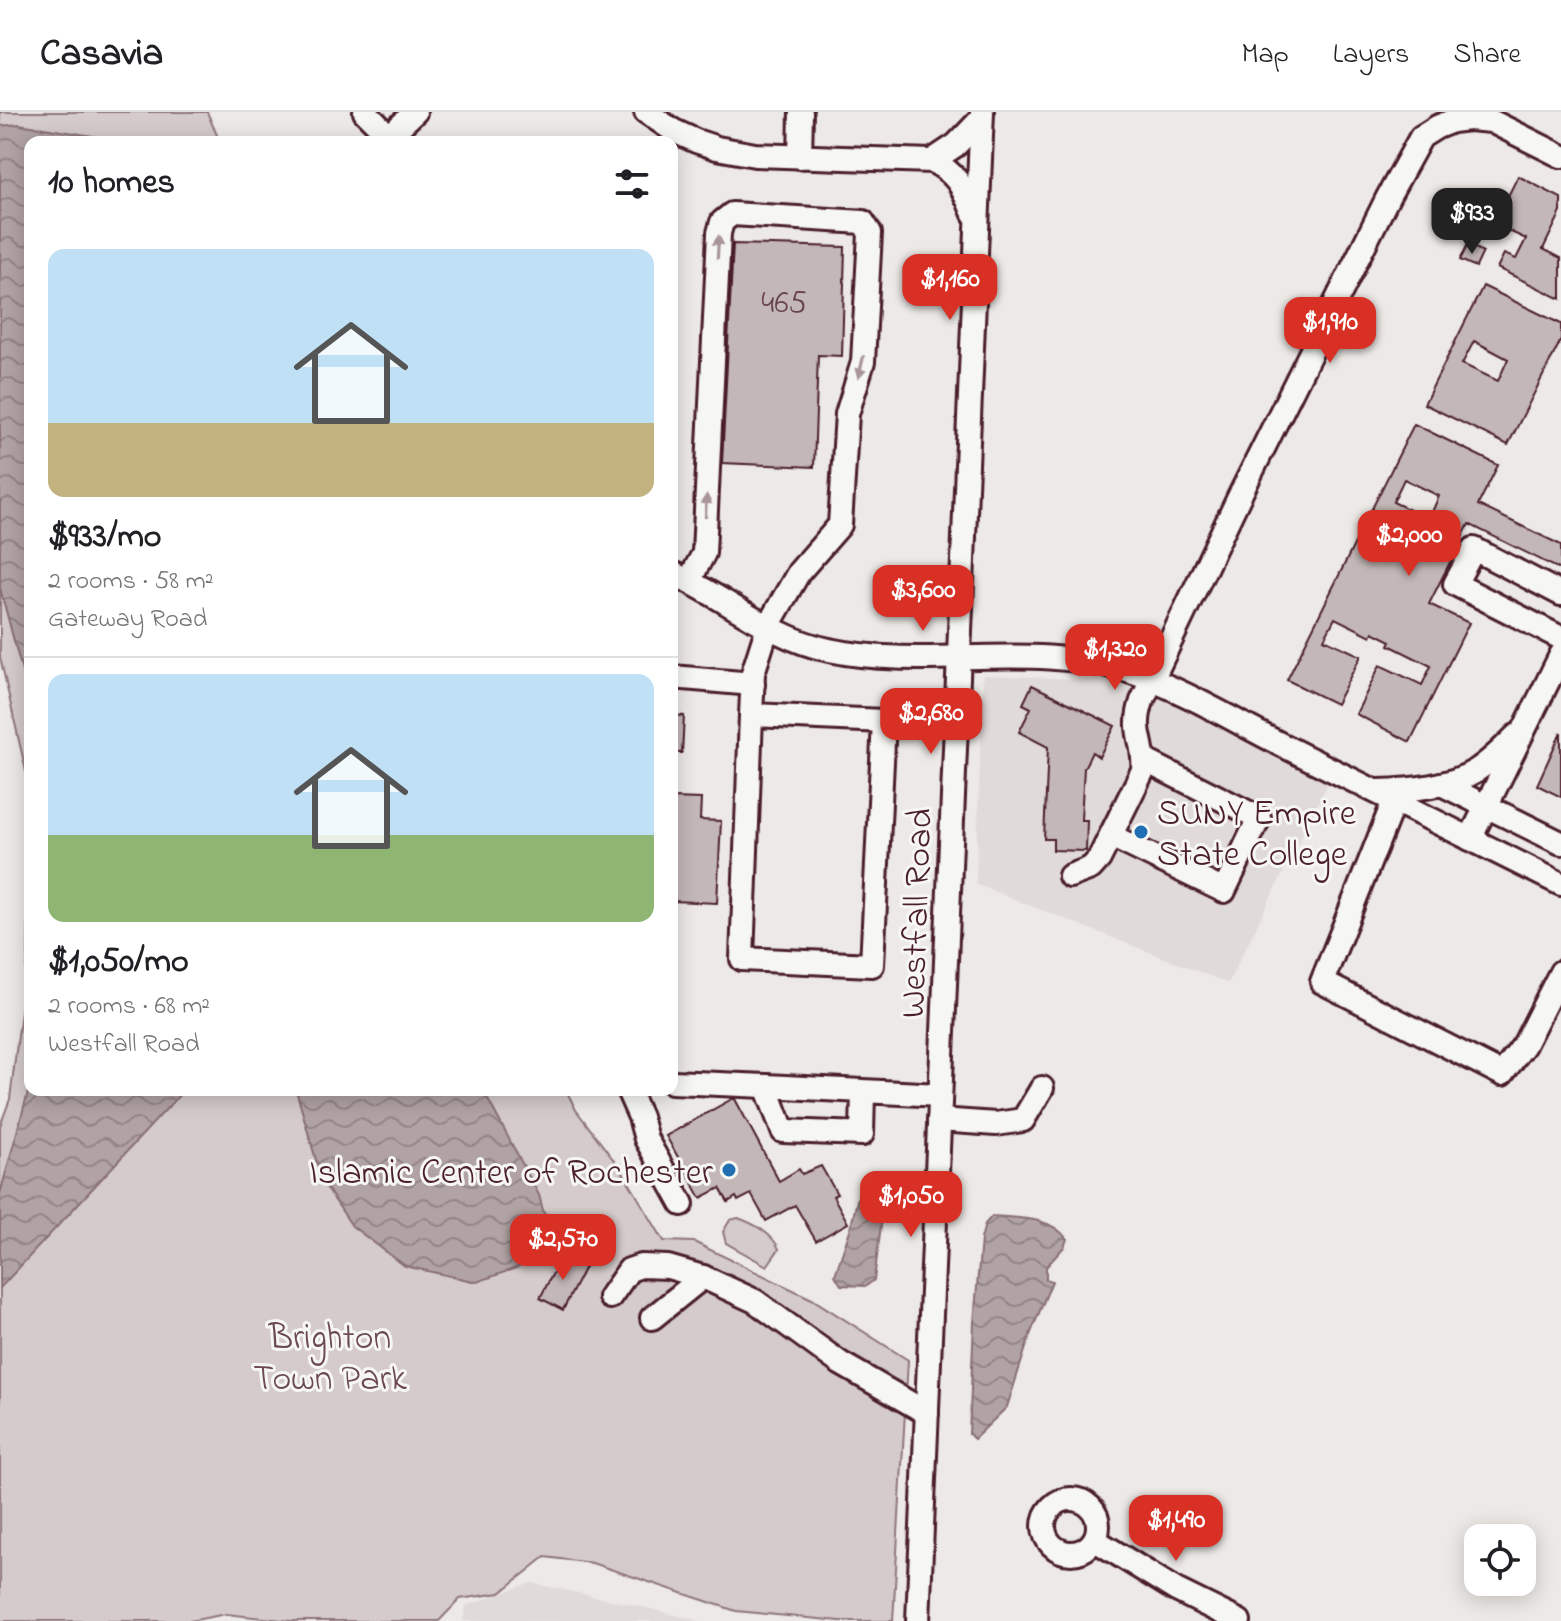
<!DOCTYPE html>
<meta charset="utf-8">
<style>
:root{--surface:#fff;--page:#f6f6f6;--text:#202124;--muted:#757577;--line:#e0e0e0;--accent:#d93025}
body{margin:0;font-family:"Indie Flower",sans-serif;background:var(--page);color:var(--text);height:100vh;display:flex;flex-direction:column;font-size:30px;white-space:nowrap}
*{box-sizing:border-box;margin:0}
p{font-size:26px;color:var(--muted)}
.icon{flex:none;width:44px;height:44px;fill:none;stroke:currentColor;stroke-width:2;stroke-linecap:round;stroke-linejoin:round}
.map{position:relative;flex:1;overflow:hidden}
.side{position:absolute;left:24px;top:24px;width:654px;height:960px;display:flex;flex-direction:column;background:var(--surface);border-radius:16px;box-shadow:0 4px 20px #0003}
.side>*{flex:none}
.controls{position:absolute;left:1464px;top:1412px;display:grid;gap:16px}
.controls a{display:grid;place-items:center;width:72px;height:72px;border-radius:16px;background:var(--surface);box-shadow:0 4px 20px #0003;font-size:40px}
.price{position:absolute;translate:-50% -68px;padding:0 18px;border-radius:16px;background:var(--accent);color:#fff;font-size:26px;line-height:52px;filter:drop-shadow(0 2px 4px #0008)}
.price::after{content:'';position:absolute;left:50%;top:48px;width:24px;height:18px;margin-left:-12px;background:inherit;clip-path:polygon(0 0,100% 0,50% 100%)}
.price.on{background:#222;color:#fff}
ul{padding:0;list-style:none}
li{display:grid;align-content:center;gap:16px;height:424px;padding:0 24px}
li+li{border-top:2px solid var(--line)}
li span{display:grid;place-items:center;height:248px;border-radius:16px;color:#555}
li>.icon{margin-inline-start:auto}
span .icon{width:144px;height:144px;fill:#fffc;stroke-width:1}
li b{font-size:34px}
h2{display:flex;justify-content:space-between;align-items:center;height:96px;padding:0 24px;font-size:34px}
header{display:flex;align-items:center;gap:48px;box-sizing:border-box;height:112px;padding:0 40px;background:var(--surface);border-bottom:2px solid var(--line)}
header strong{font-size:38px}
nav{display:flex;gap:44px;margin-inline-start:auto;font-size:28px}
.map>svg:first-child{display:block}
</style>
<header>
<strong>Casavia</strong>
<nav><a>Map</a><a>Layers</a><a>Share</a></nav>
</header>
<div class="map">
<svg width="1561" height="1509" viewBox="0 0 1561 1509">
<defs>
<pattern id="water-waves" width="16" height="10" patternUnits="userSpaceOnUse" patternTransform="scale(2)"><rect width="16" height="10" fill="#b1a2a3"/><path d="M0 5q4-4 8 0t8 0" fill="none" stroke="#928385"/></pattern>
</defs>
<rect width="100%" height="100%" fill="#ece9e6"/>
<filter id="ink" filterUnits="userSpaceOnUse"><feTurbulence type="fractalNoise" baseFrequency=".0125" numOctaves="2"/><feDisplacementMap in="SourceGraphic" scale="16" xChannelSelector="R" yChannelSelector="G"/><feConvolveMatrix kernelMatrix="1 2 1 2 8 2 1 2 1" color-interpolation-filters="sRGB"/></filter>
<g filter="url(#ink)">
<g fill="#e0dad8">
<path d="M983 563 1116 569 1166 588 1329 669 1228 871 976 772Z"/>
<path d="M531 1471 634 1493 700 1509H463L466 1494Z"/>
</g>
<g fill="#d4cbca" stroke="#8f757a" stroke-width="2">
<path d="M0 0H207L220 30H30V677L0 545Z"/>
<path d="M30 701V978H566L576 998 622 1059 664 1129 694 1130 812 1187 908 1248 893 1509H840L736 1499 592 1451 545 1445 500 1481 460 1487 439 1509H291L226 1502 190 1509H0V1014L10 987 28 845Z"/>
<path d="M738 1106C753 1111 773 1122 779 1137L767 1154 726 1131 723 1120 730 1108Z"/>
</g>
<g fill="url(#water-waves)" stroke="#886e73" stroke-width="2">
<path d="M19 12 129 30H30V589L0 476V14Z"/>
<path d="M30 973V978H184L0 1176V1082Z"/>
<path d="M296 978H483L539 1083 544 1102 571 1112 542 1131 533 1132 519 1155 477 1170 405 1154 352 1114 322 1069Z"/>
<path d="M868 1062 881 1065 885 1082 874 1168 866 1174 841 1173 835 1163 850 1118 861 1072Z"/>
<path d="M992 1104C1017 1106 1051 1104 1067 1127L1064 1135 1046 1155V1167L1052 1169 1030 1223 1007 1295 974 1327 969 1322 974 1210 981 1127 985 1112Z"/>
</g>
<g fill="#c4b7b7" stroke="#4a1f2b" stroke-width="2" fill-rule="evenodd">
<path d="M1518 64 1561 86V100L1543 137 1561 146V187L1497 156 1504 142 1516 147 1526 127 1494 112Z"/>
<path d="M733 132 845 135 842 244 818 243 814 355 722 351Z"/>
<path d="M1468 132 1483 140 1476 155 1460 148Z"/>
<path d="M1483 174 1561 212V228L1508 333 1424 292ZM1474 229 1508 247 1498 269 1462 252Z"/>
<path d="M1414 312 1498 353 1478 393 1561 433V458L1469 412 1429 492 1469 511 1410 630 1356 602 1380 553 1422 573 1431 554 1389 533 1391 529 1373 520 1371 524 1335 506 1324 527 1361 544 1336 592 1287 568ZM1404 367 1439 384 1429 407 1393 390Z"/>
<path d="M1032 573 1115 614 1099 645 1092 640 1084 656 1081 708H1087L1086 739 1053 738V727H1044L1048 635 1019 620 1031 596 1023 592Z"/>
<path d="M672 603 684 604 682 641H672Z"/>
<path d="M1561 620V685L1537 673Z"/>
<path d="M672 686 701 687 700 708 721 709 717 791 672 789Z"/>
<path d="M732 987H735L779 1069 799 1057 802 1062 821 1054 837 1082 833 1084 848 1111 816 1129 795 1093 766 1109 751 1082 738 1089 736 1085 728 1090 720 1076 701 1086 666 1024Z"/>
<path d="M563 1142 586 1153 563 1198 540 1186Z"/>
</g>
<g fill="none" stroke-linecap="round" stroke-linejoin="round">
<defs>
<g id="minor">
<path d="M365 0 388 23"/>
<path d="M646 0 674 19 696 29 717 36 755 43 932 49C958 62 963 76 974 102"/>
<path d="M383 30 415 0"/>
<path d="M800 45 801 0"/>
<path d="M932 49 956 33 981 7"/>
<path d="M672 461C725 485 771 526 829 538 928 559 1033 528 1131 560 1184 578 1234 609 1284 634 1376 680 1468 726 1561 772"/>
<path d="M689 469 704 441 719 121 722 110 732 102 863 110 870 121 863 250 847 302 840 413 799 460 768 514 753 561 751 603 742 847 872 853 884 609 751 603"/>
<path d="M1561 482 1474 437 1455 472 1561 526"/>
<path d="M672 565 753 572"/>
<path d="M1441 672 1561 731"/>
<path d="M1378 679C1410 678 1450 675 1477 658 1491 649 1504 636 1516 624"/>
<path d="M1394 689 1322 870 1502 962 1524 933 1561 860"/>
<path d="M1111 724 1224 779 1259 706 1144 648"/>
<path d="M1470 727 1561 543"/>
<path d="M1070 764 1091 756 1099 747 1143 658C1146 630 1131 622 1142 589L1240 383 1388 85 1421 25 1437 15 1452 9 1469 7 1491 9 1561 44"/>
<path d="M672 970 766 974"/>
<path d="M628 978 640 1005 646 1027 682 1092"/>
<path d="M863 979 862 1022 783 1019 766 974 940 983"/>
<path d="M939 1008 996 1012 1023 1008 1042 976"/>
<path d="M610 1185 629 1158 641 1154 668 1155 703 1165 755 1189 840 1251 927 1301"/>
<path d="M652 1206 703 1165"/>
<circle cx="1071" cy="1414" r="27"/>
<path d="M1095 1428 1176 1478 1239 1509"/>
<path d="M918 1509 982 0"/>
</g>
</defs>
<use href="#minor" stroke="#4a1f2b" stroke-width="28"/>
<use href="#minor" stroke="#f6f6f2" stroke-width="22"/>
</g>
<defs><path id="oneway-solid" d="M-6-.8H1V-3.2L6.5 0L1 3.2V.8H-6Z" transform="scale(2)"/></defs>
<g fill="#a99598">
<use href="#oneway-solid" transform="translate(718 135) rotate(-87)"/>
<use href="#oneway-solid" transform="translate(861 255) rotate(103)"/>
<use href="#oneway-solid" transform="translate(706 394) rotate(-87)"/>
</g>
</g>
<g fill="#1f6fb2" stroke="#f6f6f2" stroke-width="3">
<circle cx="1141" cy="720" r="8"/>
<circle cx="729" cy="1058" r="8"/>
</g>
<g text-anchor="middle" stroke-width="6" stroke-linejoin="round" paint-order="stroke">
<g font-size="32" fill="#68454e">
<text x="784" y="200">465</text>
</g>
<g font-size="36" fill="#4a1f2b" stroke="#f6f6f2" text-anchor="start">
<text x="1157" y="712">SUNY Empire<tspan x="1157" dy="41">State College</tspan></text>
<text x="713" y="1071" text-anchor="end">Islamic Center of Rochester</text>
</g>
<g font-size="36" fill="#4a1f2b" stroke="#f6f6f2">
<text transform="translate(914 801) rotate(-88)" y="13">Westfall Road</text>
</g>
<g font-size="36" fill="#6c4a53" stroke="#f6f6f2">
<text x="330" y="1236">Brighton<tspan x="330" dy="41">Town Park</tspan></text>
</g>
</g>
</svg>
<div class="controls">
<a><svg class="icon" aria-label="locate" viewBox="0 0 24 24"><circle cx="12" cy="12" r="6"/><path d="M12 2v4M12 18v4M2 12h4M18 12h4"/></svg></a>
</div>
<b class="price on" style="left:1472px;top:144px">$933</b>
<b class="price" style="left:950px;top:210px">$1,160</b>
<b class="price" style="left:1330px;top:253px">$1,910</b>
<b class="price" style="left:1409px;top:466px">$2,000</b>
<b class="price" style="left:923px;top:521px">$3,600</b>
<b class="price" style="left:1115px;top:580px">$1,320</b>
<b class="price" style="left:931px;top:644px">$2,680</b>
<b class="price" style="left:911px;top:1127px">$1,050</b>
<b class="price" style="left:563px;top:1170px">$2,570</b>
<b class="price" style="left:1176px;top:1451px">$1,490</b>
<section class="side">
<h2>10 homes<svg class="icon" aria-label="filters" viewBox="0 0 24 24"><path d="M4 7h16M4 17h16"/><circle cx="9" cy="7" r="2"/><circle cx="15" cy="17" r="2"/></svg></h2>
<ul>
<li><span style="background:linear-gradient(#bfe0f5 70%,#c2b280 0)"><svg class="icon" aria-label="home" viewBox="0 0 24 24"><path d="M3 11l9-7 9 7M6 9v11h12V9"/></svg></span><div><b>$933/mo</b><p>2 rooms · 58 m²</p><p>Gateway Road</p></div></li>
<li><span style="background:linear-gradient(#bfe0f5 65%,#8fb573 0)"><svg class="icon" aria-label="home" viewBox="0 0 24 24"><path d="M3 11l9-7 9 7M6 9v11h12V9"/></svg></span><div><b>$1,050/mo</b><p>2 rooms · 68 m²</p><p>Westfall Road</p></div></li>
</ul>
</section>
</div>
